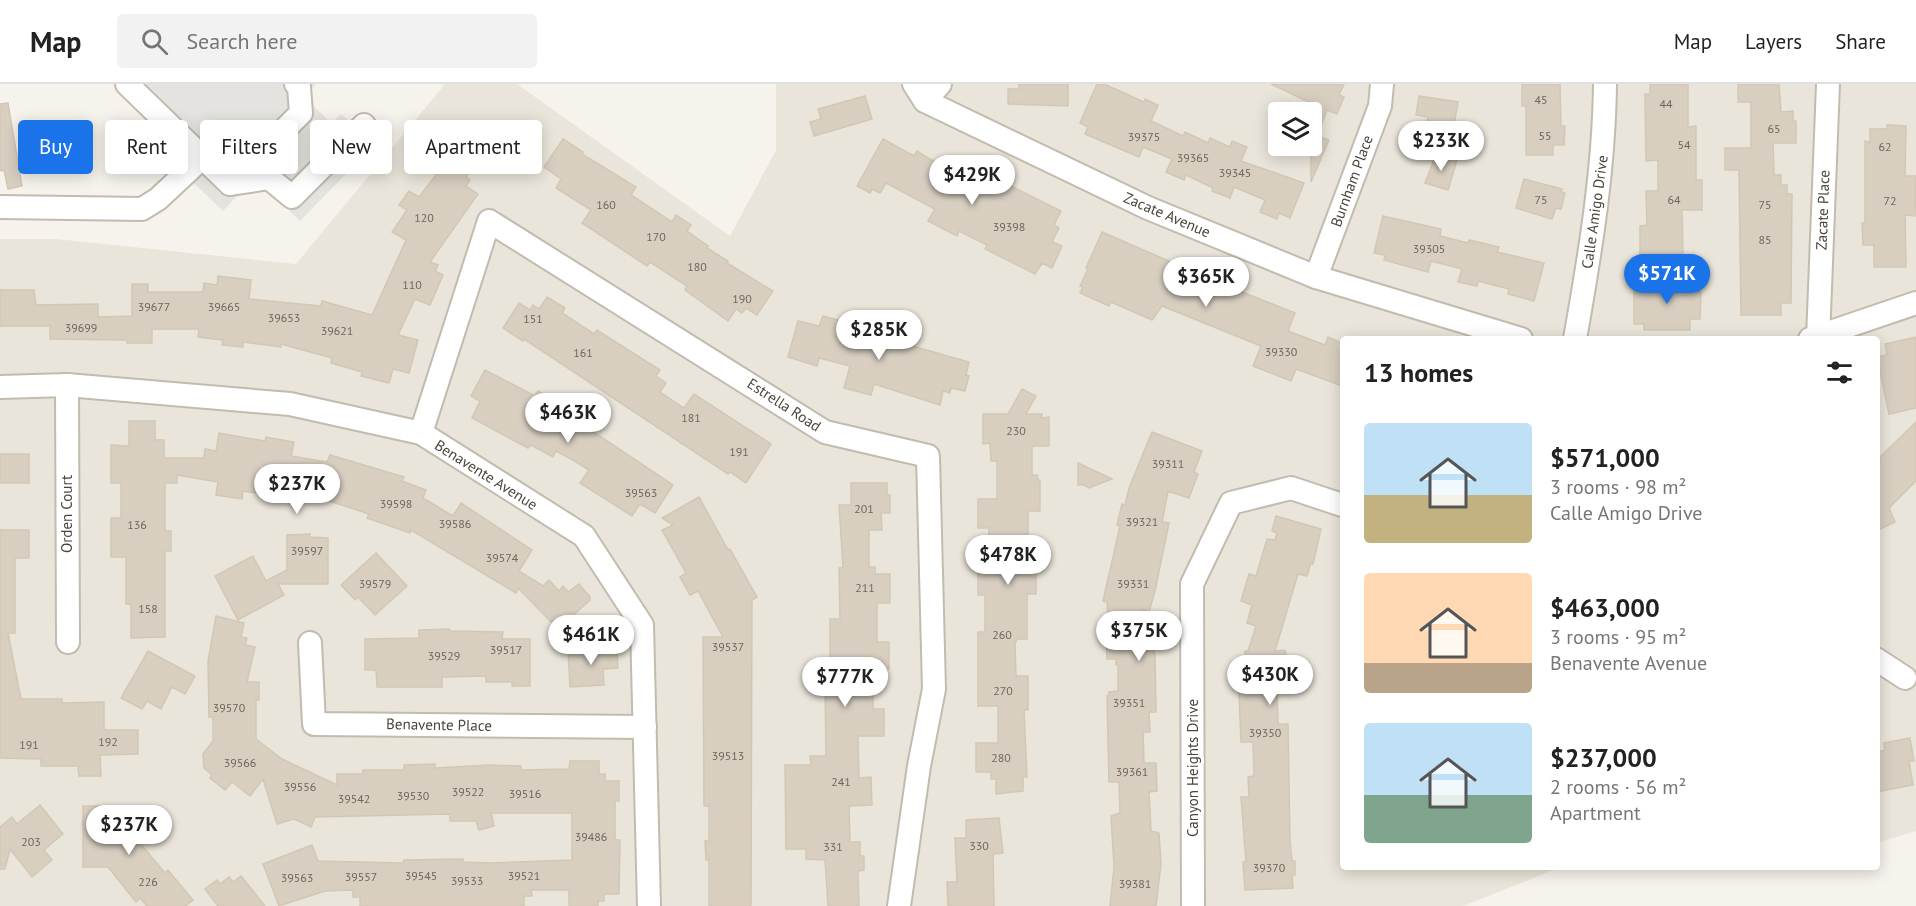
<!DOCTYPE html>
<meta charset="utf-8">
<style>
:root{--surface:#fff;--page:#f2f2f2;--text:#222;--muted:#767676;--line:#e0e0e0;--accent:#1a73e8}
body{margin:0;font-family:"PT Sans",sans-serif;background:var(--page);color:var(--text);height:100vh;display:flex;flex-direction:column;font-size:22px;white-space:nowrap}
*{box-sizing:border-box;margin:0}
p{font-size:20px;color:var(--muted)}
.icon{flex:none;width:33px;height:33px;fill:none;stroke:currentColor;stroke-width:2;stroke-linecap:round;stroke-linejoin:round}
.map{position:relative;flex:1;overflow:hidden}
.drawer{position:absolute;left:1340px;top:252px;width:540px;height:534px;display:flex;flex-direction:column;background:var(--surface);border-radius:6px;box-shadow:0 3px 15px #0003}
.drawer>*{flex:none}
.guide{position:absolute;left:18px;top:36px;width:570px;height:54px;display:flex;gap:12px}
.tools{position:absolute;left:1268px;top:18px;display:grid;gap:12px}
.tools a{display:grid;place-items:center;width:54px;height:54px;border-radius:6px;background:var(--surface);box-shadow:0 3px 15px #0003;font-size:30px}
.price{position:absolute;translate:-50% -51px;padding:0 14px;border-radius:21px;background:#fff;color:#222;font-size:20px;line-height:39px;filter:drop-shadow(0 2px 3px #0008)}
.price::after{content:'';position:absolute;left:50%;top:36px;width:18px;height:14px;margin-left:-9px;background:inherit;clip-path:polygon(0 0,100% 0,50% 100%)}
.price.selected{background:var(--accent);color:#fff}
ul{padding:0;list-style:none}
li{display:flex;align-items:center;gap:18px;height:150px;padding:0 24px}
li span{display:grid;place-items:center;flex:none;width:168px;height:120px;border-radius:6px;color:#555}
li>.icon{margin-inline-start:auto}
span .icon{width:72px;height:72px;fill:#fffc;stroke-width:1}
li b{font-size:26px}
h2{display:flex;justify-content:space-between;align-items:center;height:72px;padding:0 24px;font-size:26px}
.chip{padding:0 21px;border-radius:6px;background:var(--surface);box-shadow:0 3px 15px #0003;font-size:21px;line-height:54px}
.chip.selected{background:var(--accent);color:#fff}
header{display:flex;align-items:center;gap:36px;box-sizing:border-box;height:84px;padding:0 30px;background:var(--surface);border-bottom:2px solid var(--line)}
header strong{font-size:28px}
nav{display:flex;gap:33px;margin-inline-start:auto;font-size:21px}
.search{width:420px;height:54px;background:var(--page);display:flex;align-items:center;gap:15px;box-sizing:border-box;padding:0 21px;border-radius:6px;color:var(--muted);font-size:22px}
.map>svg:first-child{display:block}
</style>
<header>
<strong>Map</strong>
<div class="search"><svg class="icon" aria-label="search" viewBox="0 0 24 24"><circle cx="10" cy="10" r="6"/><path d="M15 15l6 6"/></svg>Search here</div>
<nav><a>Map</a><a>Layers</a><a>Share</a></nav>
</header>
<div class="map">
<svg width="1916" height="822" viewBox="0 0 1916 822">
<rect width="100%" height="100%" fill="#f6f3ec"/>
<path fill="#eae5da" fill-rule="evenodd" d="M445 0H517L730 152 776 66V0H1916V747L1877 759 1876 255H1342V783H1561L1463 822H0V155H56L296 180ZM1278 28H1311V62H1278Z"/>
<path fill="#e5e3e0" d="M116 0H316L307 10V16L330 38H333L341 30 350 38 362 28 385 50 300 137 274 112 263 106H250L236 113 223 127 156 63 167 52Z"/>
<g fill="#d8cfc1" stroke="#d3c7b4" stroke-width="1.5">
<path d="M1019 0H1068V22L1008 20V5H1019Z"/>
<path d="M1097 0H1104L1144 18 1145 15 1158 21 1151 37 1183 52 1185 48 1208 59 1210 54 1230 63 1232 57 1247 63 1241 77 1304 99 1290 134 1279 129 1277 135 1260 128 1265 116 1234 103 1230 114 1212 107 1213 104 1186 91 1184 96 1166 88 1172 75 1143 63 1139 73 1085 50 1088 43 1080 39Z"/>
<path d="M1271 0H1344L1339 11 1344 13 1337 30 1327 26 1317 52 1329 56 1311 98V19Z"/>
<path d="M1522 0H1560L1561 42H1565L1564 61H1553V71H1526V22H1522Z"/>
<path d="M1650 0H1688V43L1696 42V96H1702V126H1682L1683 171 1640 172V142L1647 141 1646 107H1658V76L1646 77 1645 10H1650Z"/>
<path d="M1738 0H1779L1781 28 1793 27V37H1796V59H1773L1774 91H1781V101H1787V110H1792L1791 219H1781V231H1741L1739 86H1725V64H1751V18H1738Z"/>
<path d="M865 12 872 35 814 52 810 38 821 35 818 25Z"/>
<path d="M1419 12 1458 18 1453 47 1426 43 1428 33 1416 31Z"/>
<path d="M8 19 22 102 8 105 4 86 0 87V20Z"/>
<path d="M507 37 485 68 482 40Z"/>
<path d="M1887 41 1906 42 1905 92H1916L1915 132 1905 131 1906 183H1874V161H1863L1862 139H1865V57L1870 58V45H1887Z"/>
<path d="M563 55 583 68 582 70 636 103 631 111 672 138 676 131 691 141 687 147 708 162 707 164 728 177 727 179 773 207 757 231 746 224 742 229 736 225 728 237 685 206 687 202 650 178 647 182 582 139 591 126 556 104 561 95 544 83Z"/>
<path d="M883 55 914 72 917 67 946 85 945 87 970 100 977 85 1061 127 1054 141 1059 144 1052 158 1062 162 1052 184 1042 179 1035 190 985 165 987 161 959 147 957 152 928 137 935 125 886 99 880 109 872 105 870 109 857 102Z"/>
<path d="M451 64 474 82 466 93 470 96 466 102 478 110 430 178 438 181 435 187 443 191 430 221 415 215 398 251 418 256 409 289 393 285 389 299 361 292 362 288 331 279 332 274 281 260V263L243 258V263L222 261 223 256 198 253 199 245H152V259H127V256L50 255V242H0V206H34L36 221 98 220V233L132 232V200H148V208H203L204 199 217 201 218 192 251 196 249 215 321 222 322 217 372 231 406 156 392 148 407 126 399 121 409 107 419 113 439 87 436 84Z"/>
<path d="M1436 71 1457 76 1448 106 1425 99Z"/>
<path d="M1524 95 1562 105 1561 108 1565 109 1561 125 1556 124 1552 135 1516 124Z"/>
<path d="M1383 132 1441 145 1440 152 1468 159 1469 156 1499 163 1497 168 1544 179 1534 217 1508 210 1509 205 1478 197 1477 202 1458 198 1462 185 1431 177 1428 188 1384 176 1385 171 1374 169Z"/>
<path d="M1102 148 1217 198 1295 229 1288 247 1325 261 1328 253 1342 259V302L1296 285 1291 297 1253 282 1261 262 1162 222 1152 236 1111 218 1109 222 1080 209 1083 203 1080 202 1088 185 1086 184Z"/>
<path d="M1673 187 1691 188 1690 208H1701L1700 235H1690V246H1644V240H1634V202L1673 203Z"/>
<path d="M547 213 565 224 562 229 594 250 597 246 660 286 656 292 666 299 660 308 684 324 694 310 771 360 746 399 730 388 728 390 524 255 523 257 503 244 519 219 530 226 533 221 539 225Z"/>
<path d="M823 232 846 238 845 243 969 278 966 291 969 292 965 307 951 304 950 309 943 307 940 321 874 300 871 311 844 304 850 282 819 274 817 282 788 273 798 237 819 242Z"/>
<path d="M1916 253V324L1889 330 1877 273 1887 271 1885 260Z"/>
<path d="M485 286 535 312 538 307 551 314 546 322 595 349 673 401 655 429 640 420 632 432 580 399 589 386 573 376 556 367 553 373 531 361 528 364 472 334 480 317 471 312Z"/>
<path d="M1022 305 1036 312 1026 330H1042V334L1049 333V362H1032V391H1037L1038 396H1040V427H1028V459H1036V510H1027V555H1017L1015 560 1016 592H1028V626H1024L1027 693H1023V707L996 710V695H991V688H976V659H998V622H978V548H985V511H978V483H989V444H978V415H997V377H991L990 359 983 360V330H1008Z"/>
<path d="M129 337H155V356H164V374H204L205 365 216 367 219 349 265 357 266 353 294 358 291 372 327 378 330 371 404 393 402 397 426 406 423 414 453 432 461 419 532 466 519 487 543 502 549 496 559 507 563 502 568 508 579 500 590 513V516L558 545 518 504 516 509 411 446 410 449 393 443 367 434 369 430 305 409 283 405 282 413 243 407 242 415 216 411 218 398 177 391V399H165V447H171V467H165V553L131 554V520H126V473H111V434H121V399H111V361L129 362Z"/>
<path d="M1916 338V397L1889 424 1895 438 1876 447V377Z"/>
<path d="M1152 348 1202 367 1194 388 1198 390 1189 414 1168 407 1162 438 1169 439 1155 507 1149 528 1141 526 1142 558H1153L1155 572 1156 628H1149L1150 648H1143L1144 679H1156L1157 707 1149 708 1151 747 1159 749 1161 780 1156 822H1110L1114 783 1111 732 1120 729 1119 698H1109L1107 612H1109V608L1118 607V581H1116V575H1107L1106 551 1109 550 1107 518 1103 517 1120 442 1117 441 1122 420 1125 421 1129 404Z"/>
<rect x="0" y="370" width="29" height="29"/>
<path d="M1078 379 1112 395 1089 404 1084 401H1078Z"/>
<path d="M851 399H887V411H890V429H881L882 446H869V483H875V490H890V519H877V558H889V585L873 586V625H884V652H858L859 694 871 693 872 721 849 722 850 758H860V772H864V786L858 787 859 822H828L825 776 806 775V765H786L785 681H811L810 672H826L825 601H830V535H840L839 484H843L839 421H851Z"/>
<path d="M699 413 728 466 730 465 757 513 752 516 751 822H709V776H706L705 757H709V722H704L703 553H723L698 507 690 511 680 493 686 489 662 446 673 441 662 434Z"/>
<path d="M1276 432 1321 445 1313 480 1311 479 1307 492 1298 490 1275 567 1285 566 1287 577V601H1284L1285 608H1277L1278 640H1288L1290 756 1292 777H1295V791H1292L1293 804 1245 806 1243 778H1246L1241 713H1249L1248 693 1254 692 1253 658H1241L1238 586H1245V567H1248L1256 542 1247 539 1252 521 1241 517 1249 490 1256 492 1267 455 1275 456 1277 449 1272 447Z"/>
<path d="M0 446H29V474H15V549H8L21 615H62V619L104 618V646H138V670L100 671 101 692H79L78 682H41V675L0 674Z"/>
<path d="M310 450V453L328 454V500H278L284 511 238 536 215 492 253 472 266 497 287 486V451Z"/>
<path d="M376 469 407 502 375 531 358 513 355 516 341 501Z"/>
<path d="M216 532 244 539 241 553 247 554 245 561 255 563 247 598H259V616H256V655L282 675 337 701V690H363V686H404V681L435 680V684L490 681 521 682V686L569 685 570 677H599V690H605V697H619V717H615V756H620L619 810H604V817H598V822H569V806H531L532 812H524V822H360V813H353V806L325 807 279 822 263 780 312 761 318 777 403 779 404 776 463 775V778L490 779 572 776V729H491L494 742 479 746 476 737H450V730L315 733 311 743 294 735 277 740 263 695 250 712 232 698 225 706 210 694 212 691 204 684 203 670 213 657V633H209L208 577Z"/>
<path d="M449 545 450 547 503 548 502 555H530V602H512V598H486V592L442 593V603H377L376 586H365V555L419 554V546Z"/>
<path d="M617 563 618 584 603 585 604 601 570 603 568 566Z"/>
<path d="M148 567 195 592 185 610 172 603 161 625 147 617 142 625 121 614Z"/>
<path d="M1910 654 1914 677H1909L1913 701 1876 708V668L1885 666 1884 659Z"/>
<path d="M40 721 63 750 44 766 52 776 32 793 10 765 5 785H0V743L12 733 17 740Z"/>
<path d="M83 722H102V729L156 727V737L139 758 165 789 168 786 193 816 185 822H147L140 814 136 818 108 783H83Z"/>
<path d="M999 734 1003 769 993 770 994 822H948L947 798H957L955 754H966V736Z"/>
<path d="M241 792 265 822H218L205 805 217 796 220 800 229 793 233 798Z"/>
</g>
<g fill="none" stroke-linecap="round" stroke-linejoin="round">
<defs>
<g id="minor">
<path d="M127 0 230 100 269 94 292 113 364 41"/>
<path d="M914 0 925 17 1148 124 1316 193 1521 255"/>
<path d="M925 17 940 0"/>
<path d="M230 100 301 29 299 3 296 0"/>
<path d="M0 123 142 125 158 115 203 73"/>
<path d="M1316 193 1380 22 1382 0"/>
<path d="M1575 255C1590 170 1604 86 1605 0"/>
<path d="M1810 255 1916 219"/>
<path d="M1818 255 1828 0"/>
<path d="M67 301 68 558"/>
<path d="M0 303 67 301 290 320 421 349 584 452 642 541 649 822"/>
<path d="M421 349 489 137 825 348 928 372 934 605 919 682 899 822"/>
<path d="M310 559 314 640 645 643"/>
<path d="M1876 575 1905 594"/>
<path d="M1193 822 1192 500 1231 419 1291 404 1342 421"/>
</g>
</defs>
<use href="#minor" stroke="#c2bbae" stroke-width="26"/>
<use href="#minor" stroke="#fff" stroke-width="22"/>
</g>
<g text-anchor="middle" stroke-width="6" stroke-linejoin="round" paint-order="stroke">
<g font-size="12" fill="#6e675b">
<text x="1541" y="20">45</text>
<text x="1666" y="24">44</text>
<text x="1774" y="49">65</text>
<text x="1545" y="56">55</text>
<text x="1144" y="57">39375</text>
<text x="1684" y="65">54</text>
<text x="1885" y="67">62</text>
<text x="1193" y="78">39365</text>
<text x="1235" y="93">39345</text>
<text x="1541" y="120">75</text>
<text x="1674" y="120">64</text>
<text x="1890" y="121">72</text>
<text x="606" y="125">160</text>
<text x="1765" y="125">75</text>
<text x="424" y="138">120</text>
<text x="1009" y="147">39398</text>
<text x="656" y="157">170</text>
<text x="1765" y="160">85</text>
<text x="1429" y="169">39305</text>
<text x="697" y="187">180</text>
<text x="412" y="205">110</text>
<text x="742" y="219">190</text>
<text x="154" y="227">39677</text>
<text x="224" y="227">39665</text>
<text x="284" y="238">39653</text>
<text x="533" y="239">151</text>
<text x="81" y="248">39699</text>
<text x="337" y="251">39621</text>
<text x="1281" y="272">39330</text>
<text x="583" y="273">161</text>
<text x="691" y="338">181</text>
<text x="1016" y="351">230</text>
<text x="739" y="372">191</text>
<text x="1168" y="384">39311</text>
<text x="641" y="413">39563</text>
<text x="396" y="424">39598</text>
<text x="864" y="429">201</text>
<text x="1142" y="442">39321</text>
<text x="455" y="444">39586</text>
<text x="137" y="445">136</text>
<text x="307" y="471">39597</text>
<text x="502" y="478">39574</text>
<text x="375" y="504">39579</text>
<text x="1133" y="504">39331</text>
<text x="865" y="508">211</text>
<text x="148" y="529">158</text>
<text x="1002" y="555">260</text>
<text x="728" y="567">39537</text>
<text x="506" y="570">39517</text>
<text x="444" y="576">39529</text>
<text x="1003" y="611">270</text>
<text x="1129" y="623">39351</text>
<text x="229" y="628">39570</text>
<text x="1265" y="653">39350</text>
<text x="108" y="662">192</text>
<text x="29" y="665">191</text>
<text x="728" y="676">39513</text>
<text x="1001" y="678">280</text>
<text x="240" y="683">39566</text>
<text x="1132" y="692">39361</text>
<text x="841" y="702">241</text>
<text x="300" y="707">39556</text>
<text x="468" y="712">39522</text>
<text x="525" y="714">39516</text>
<text x="413" y="716">39530</text>
<text x="354" y="719">39542</text>
<text x="591" y="757">39486</text>
<text x="31" y="762">203</text>
<text x="979" y="766">330</text>
<text x="833" y="767">331</text>
<text x="1269" y="788">39370</text>
<text x="421" y="796">39545</text>
<text x="524" y="796">39521</text>
<text x="361" y="797">39557</text>
<text x="297" y="798">39563</text>
<text x="467" y="801">39533</text>
<text x="148" y="802">226</text>
<text x="1135" y="804">39381</text>
</g>
<g font-size="15" fill="#4b4439" stroke="#fff">
<text transform="translate(1352 97) rotate(-70)" y="5">Burnham Place</text>
<text transform="translate(1823 126) rotate(-88)" y="5">Zacate Place</text>
<text transform="translate(1595 128) rotate(-82)" y="5">Calle Amigo Drive</text>
<text transform="translate(1167 131) rotate(23)" y="5">Zacate Avenue</text>
<text transform="translate(784 321) rotate(33)" y="5">Estrella Road</text>
<text transform="translate(486 391) rotate(32)" y="5">Benavente Avenue</text>
<text transform="translate(67 430) rotate(-90)" y="5">Orden Court</text>
<text transform="translate(439 641) rotate(1)" y="5">Benavente Place</text>
<text transform="translate(1193 684) rotate(-90)" y="5">Canyon Heights Drive</text>
</g>
</g>
</svg>
<div class="tools">
<a><svg class="icon" aria-label="layers" viewBox="0 0 24 24"><path d="M12 4l9 5-9 5-9-5zM3 14l9 5 9-5"/></svg></a>
</div>
<b class="price" style="left:1441px;top:88px">$233K</b>
<b class="price" style="left:972px;top:122px">$429K</b>
<b class="price selected" style="left:1667px;top:221px">$571K</b>
<b class="price" style="left:1206px;top:224px">$365K</b>
<b class="price" style="left:879px;top:277px">$285K</b>
<b class="price" style="left:568px;top:360px">$463K</b>
<b class="price" style="left:297px;top:431px">$237K</b>
<b class="price" style="left:1008px;top:502px">$478K</b>
<b class="price" style="left:1139px;top:578px">$375K</b>
<b class="price" style="left:591px;top:582px">$461K</b>
<b class="price" style="left:1270px;top:622px">$430K</b>
<b class="price" style="left:845px;top:624px">$777K</b>
<b class="price" style="left:129px;top:772px">$237K</b>
<div class="guide">
<a class="chip selected">Buy</a>
<a class="chip">Rent</a>
<a class="chip">Filters</a>
<a class="chip">New</a>
<a class="chip">Apartment</a>
</div>
<section class="drawer">
<h2>13 homes<svg class="icon" aria-label="filters" viewBox="0 0 24 24"><path d="M4 7h16M4 17h16"/><circle cx="9" cy="7" r="2"/><circle cx="15" cy="17" r="2"/></svg></h2>
<ul>
<li><span style="background:linear-gradient(#bfe0f5 60%,#c2b280 0)"><svg class="icon" aria-label="home" viewBox="0 0 24 24"><path d="M3 11l9-7 9 7M6 9v11h12V9"/></svg></span><div><b>$571,000</b><p>3 rooms · 98 m²</p><p>Calle Amigo Drive</p></div></li>
<li><span style="background:linear-gradient(#ffd9b3 75%,#b9a48a 0)"><svg class="icon" aria-label="home" viewBox="0 0 24 24"><path d="M3 11l9-7 9 7M6 9v11h12V9"/></svg></span><div><b>$463,000</b><p>3 rooms · 95 m²</p><p>Benavente Avenue</p></div></li>
<li><span style="background:linear-gradient(#bfe0f5 60%,#7fa58c 0)"><svg class="icon" aria-label="home" viewBox="0 0 24 24"><path d="M3 11l9-7 9 7M6 9v11h12V9"/></svg></span><div><b>$237,000</b><p>2 rooms · 56 m²</p><p>Apartment</p></div></li>
</ul>
</section>
</div>
